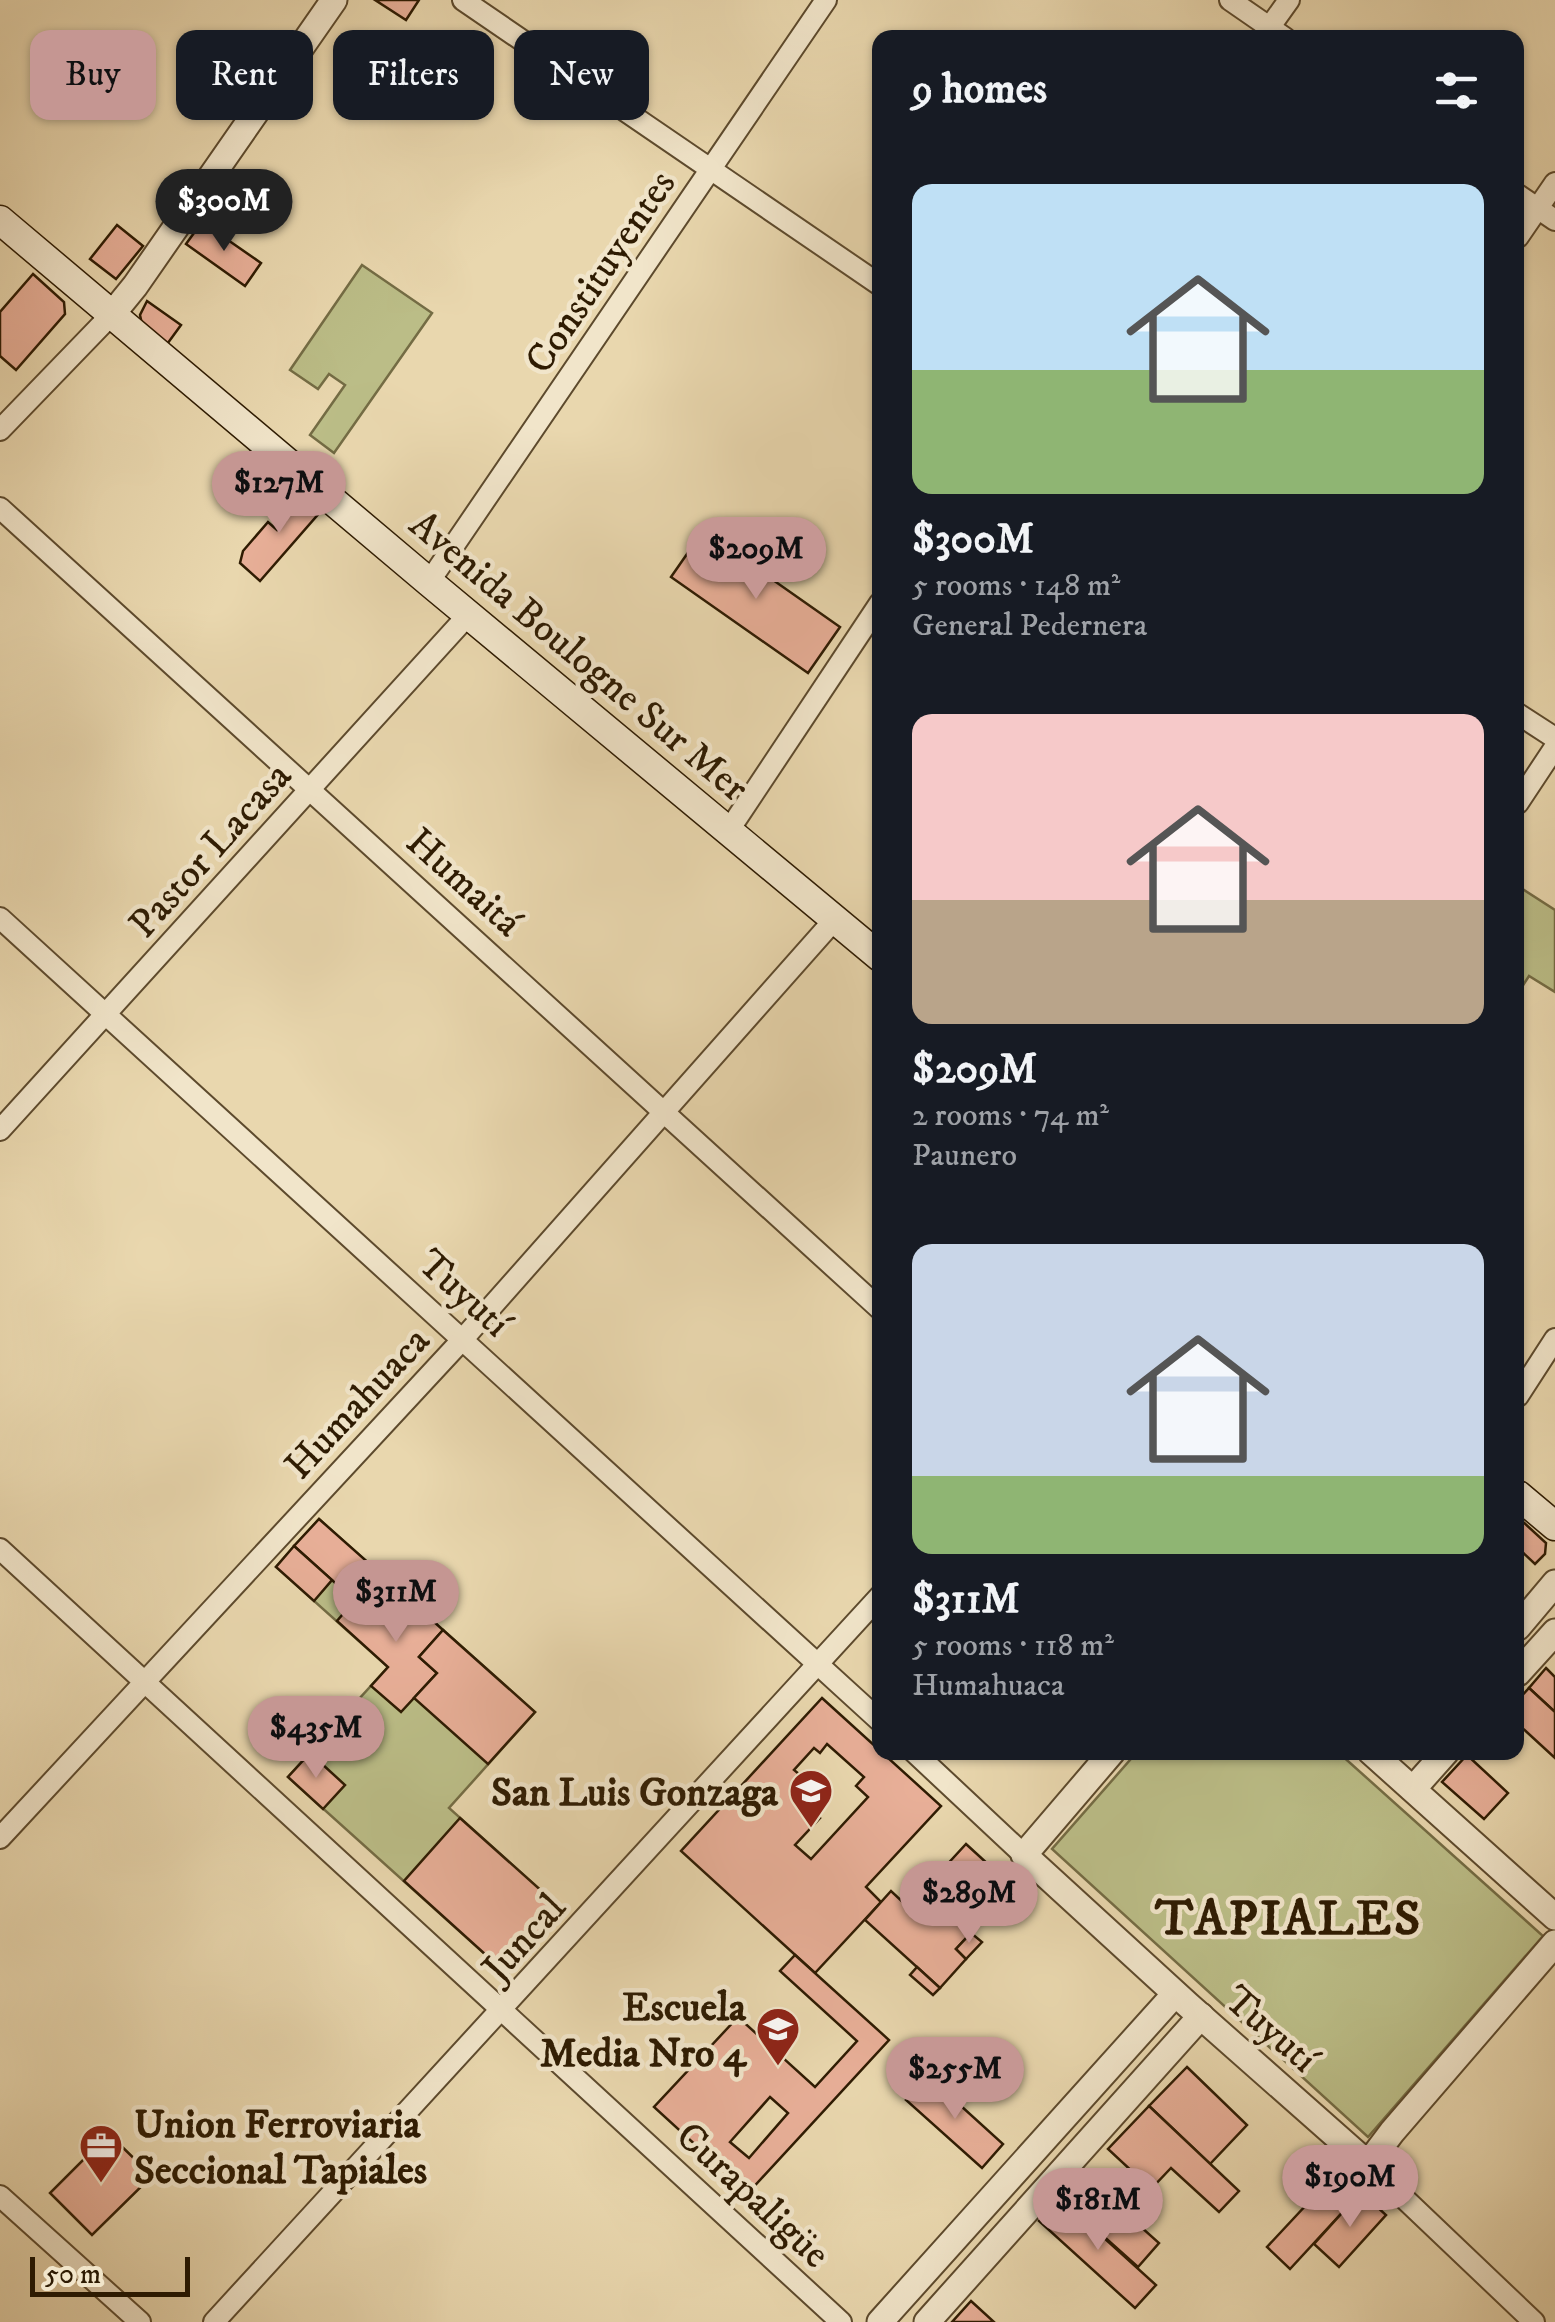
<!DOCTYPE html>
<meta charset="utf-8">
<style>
:root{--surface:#171b24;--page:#20242c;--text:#f1f3f6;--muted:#9ea1a6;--accent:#c59692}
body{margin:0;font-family:"IM FELL DW Pica",serif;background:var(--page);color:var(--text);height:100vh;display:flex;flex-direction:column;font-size:38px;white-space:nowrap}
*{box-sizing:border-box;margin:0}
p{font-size:32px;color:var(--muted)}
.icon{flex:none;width:55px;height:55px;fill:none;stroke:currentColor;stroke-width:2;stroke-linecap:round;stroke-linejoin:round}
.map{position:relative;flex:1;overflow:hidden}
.sheet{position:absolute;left:872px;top:30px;width:652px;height:1730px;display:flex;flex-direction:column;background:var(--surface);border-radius:20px;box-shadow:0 2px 8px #0004}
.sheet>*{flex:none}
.hud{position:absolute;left:30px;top:30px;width:692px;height:90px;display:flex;gap:20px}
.scale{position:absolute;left:30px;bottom:25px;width:160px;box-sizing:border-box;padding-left:10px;border:5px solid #2e1b02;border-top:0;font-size:28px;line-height:35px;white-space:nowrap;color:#2e1b02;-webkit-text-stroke:8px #f1e5ca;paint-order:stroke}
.price{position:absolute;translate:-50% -85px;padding:0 22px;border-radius:35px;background:var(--accent);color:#111;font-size:32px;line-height:65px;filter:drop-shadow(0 2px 5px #0008)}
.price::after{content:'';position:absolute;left:50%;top:60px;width:30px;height:22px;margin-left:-15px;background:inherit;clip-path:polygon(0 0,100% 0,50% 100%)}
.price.selected{background:#222;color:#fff}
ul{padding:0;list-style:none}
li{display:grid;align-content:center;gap:20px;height:530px;padding:0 40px}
li span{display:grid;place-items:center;height:310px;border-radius:20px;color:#555}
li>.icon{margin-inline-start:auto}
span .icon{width:180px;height:180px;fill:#fffc;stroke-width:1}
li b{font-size:42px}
h2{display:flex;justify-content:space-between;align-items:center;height:120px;padding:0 40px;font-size:42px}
.chip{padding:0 35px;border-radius:20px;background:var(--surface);box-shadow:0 2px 8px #0004;font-size:35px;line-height:90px}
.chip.selected{background:var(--accent);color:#111}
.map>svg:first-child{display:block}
</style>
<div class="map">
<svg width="1555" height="2322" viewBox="0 0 1555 2322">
<rect width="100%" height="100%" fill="#e9d7ae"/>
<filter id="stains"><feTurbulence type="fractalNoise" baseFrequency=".002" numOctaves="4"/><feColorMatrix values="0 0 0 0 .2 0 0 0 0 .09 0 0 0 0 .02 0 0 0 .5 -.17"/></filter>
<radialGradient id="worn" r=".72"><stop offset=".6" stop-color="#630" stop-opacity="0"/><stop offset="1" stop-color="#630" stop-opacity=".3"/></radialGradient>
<g fill="#bbbd87" stroke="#746c44" stroke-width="2.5">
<path d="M362 265 432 313 334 453 310 435 345 385 329 374 318 389 290 370Z"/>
<path d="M1518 886 1555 910V992L1529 976 1518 993Z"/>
<path d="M319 1519 535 1712 449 1808 564 1911 507 1974 288 1777 388 1667 276 1567Z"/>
<path d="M1137 1752 1339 1753 1543 1936 1368 2137 1052 1849Z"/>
</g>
<g fill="#e8af98" stroke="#2e1b02" stroke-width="2.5" fill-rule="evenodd">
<path d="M375 0H419L406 20Z"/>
<path d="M202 222 261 263 245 286 186 244Z"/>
<path d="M117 225 143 246 116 279 90 259Z"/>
<path d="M33 274 64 302 65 314 16 370 0 356V312Z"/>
<path d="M147 301 181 325 165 347 143 329 140 315Z"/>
<path d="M255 446 278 466 244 506 228 492 233 486 226 480Z"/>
<path d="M297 490 321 511 260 581 240 563 243 551 268 522 277 530 285 521 276 513Z"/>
<path d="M703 531 840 627 808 673 671 577Z"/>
<path d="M319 1519 398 1589 373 1617 294 1546Z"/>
<path d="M1521 1520 1546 1543 1545 1554 1535 1564 1518 1548V1524Z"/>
<path d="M294 1546 332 1580 314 1601 276 1567Z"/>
<path d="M398 1589 443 1630 419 1657 437 1673 401 1712 371 1686 388 1667 337 1621 355 1600 373 1617Z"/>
<path d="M443 1630 535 1712 488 1764 414 1698 437 1673 419 1657Z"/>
<path d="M1546 1668 1555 1677V1712L1529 1688Z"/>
<path d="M1529 1688 1555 1712V1758L1518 1724V1700Z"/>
<path d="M822 1698 941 1806 866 1887 881 1902 815 1973 681 1851ZM827 1744 864 1777 856 1786 868 1797 811 1859 795 1845 820 1818 794 1794 806 1780 794 1770 814 1748 820 1753Z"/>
<path d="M310 1753 345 1785 323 1809 288 1777Z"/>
<path d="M1467 1755 1508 1793 1484 1819 1442 1782Z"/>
<path d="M460 1818 564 1911 507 1974 404 1881Z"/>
<path d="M966 1844 1013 1887 956 1949 966 1959 940 1988 865 1920 891 1891 908 1907Z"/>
<path d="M971 1933 982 1942 966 1959 956 1949Z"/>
<path d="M795 1955 889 2040 748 2193 654 2107 738 2017 815 2087 857 2041 780 1971ZM770 2097 788 2113 749 2158 730 2142Z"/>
<path d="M917 1967 940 1988 933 1995 910 1975Z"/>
<path d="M1187 2067 1247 2125 1210 2164 1149 2106Z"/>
<path d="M928 2076 1003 2144 982 2168 906 2100Z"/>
<path d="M1149 2106 1239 2191 1219 2212 1171 2168 1151 2189 1108 2149Z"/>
<path d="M109 2134 152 2176 92 2235 50 2193Z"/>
<path d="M1337 2172 1361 2192 1290 2269 1267 2247Z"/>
<path d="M1084 2176 1159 2243 1138 2267 1063 2200Z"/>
<path d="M1361 2192 1386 2215 1339 2267 1314 2244Z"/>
<path d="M1060 2198 1156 2285 1135 2308 1039 2221Z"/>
<path d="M971 2301 994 2322H952Z"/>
</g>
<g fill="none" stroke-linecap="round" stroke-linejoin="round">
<defs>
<g id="minor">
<path d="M463 0 880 285"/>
<path d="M1230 0 1285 38"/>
<path d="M1264 35 1289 0"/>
<path d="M1518 195 1555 220"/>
<path d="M1518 237 1555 183"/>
<path d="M0 430 113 313"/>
<path d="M0 508 880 1309"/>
<path d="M429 582 826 0"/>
<path d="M1518 714 1555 738"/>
<path d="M1518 803 1555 747"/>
<path d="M729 830 880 603"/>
<path d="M0 918 880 1721"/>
<path d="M0 1130 469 614"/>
<path d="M1518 1396 1555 1339"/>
<path d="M0 1549 841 2322"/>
<path d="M914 1752 1024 1855"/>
<path d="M0 1838 462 1340 835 919"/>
<path d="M1368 2164 1534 2322"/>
<path d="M0 2196 140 2322"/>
<path d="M214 2322 880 1596"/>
</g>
<g id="tertiary">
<path d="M113 313 135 286 334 0"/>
<path d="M1518 1627 1555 1583"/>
<path d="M1518 1673 1555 1632"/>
<path d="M1112 1752 1024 1855 1188 2005 1368 2164 1392 2132 1555 1943"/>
<path d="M1371 1752 1555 1917"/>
<path d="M1413 1789 1446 1752"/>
<path d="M880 2322 1175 1994"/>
<path d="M927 2322 1201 2016"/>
</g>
<g id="secondary">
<path d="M0 220 429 582 880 957"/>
<path d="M1518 1495 1555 1526"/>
</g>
</defs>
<use href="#minor" stroke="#5d4a2d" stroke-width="24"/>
<use href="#tertiary" stroke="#5d4a2d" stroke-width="29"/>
<use href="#secondary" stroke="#2e1b02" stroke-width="31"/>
<use href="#minor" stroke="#f1e5ca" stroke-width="20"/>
<use href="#tertiary" stroke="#f1e5ca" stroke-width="25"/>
<use href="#secondary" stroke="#f1e5ca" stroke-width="28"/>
</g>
<defs>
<symbol id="school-pin" viewBox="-11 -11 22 30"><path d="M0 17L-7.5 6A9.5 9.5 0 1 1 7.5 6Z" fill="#8f2418" stroke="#f1e5ca"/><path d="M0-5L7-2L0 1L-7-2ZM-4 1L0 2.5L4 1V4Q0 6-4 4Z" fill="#fff"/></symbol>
<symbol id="office-pin" viewBox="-11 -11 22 30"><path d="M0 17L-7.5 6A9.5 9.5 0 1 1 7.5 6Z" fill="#8f2418" stroke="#f1e5ca"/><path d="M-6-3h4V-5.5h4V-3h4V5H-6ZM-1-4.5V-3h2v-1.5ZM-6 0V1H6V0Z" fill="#fff"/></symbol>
</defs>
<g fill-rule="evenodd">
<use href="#school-pin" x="786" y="1766" width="50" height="68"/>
<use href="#school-pin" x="753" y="2004" width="50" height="68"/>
<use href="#office-pin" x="76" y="2121" width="50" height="68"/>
</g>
<g text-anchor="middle" stroke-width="9" stroke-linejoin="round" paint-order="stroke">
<g font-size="40" fill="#2e1b02" stroke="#f1e5ca">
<text transform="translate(599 271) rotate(-56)" y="14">Constituyentes</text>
<text transform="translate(580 655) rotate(40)" y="14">Avenida Boulogne Sur Mer</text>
<text transform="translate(209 849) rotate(-48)" y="14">Pastor Lacasa</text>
<text transform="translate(465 881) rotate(42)" y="14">Humaitá</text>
<text transform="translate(465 1292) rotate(42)" y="14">Tuyutí</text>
<text transform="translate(356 1402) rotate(-47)" y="14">Humahuaca</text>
<text transform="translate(523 1937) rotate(-48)" y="14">Juncal</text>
<text transform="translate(1272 2028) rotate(41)" y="14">Tuyutí</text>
<text transform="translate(754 2194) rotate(43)" y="14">Curapaligüe</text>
</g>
<g font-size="40" font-weight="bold" fill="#2e1b02" stroke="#f1e5ca" text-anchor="end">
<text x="778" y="1805">San Luis Gonzaga</text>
<text x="746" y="2020">Escuela<tspan x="746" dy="46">Media Nro 4</tspan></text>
<text x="134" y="2137" text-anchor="start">Union Ferroviaria<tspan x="134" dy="46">Seccional Tapiales</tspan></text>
</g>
<g font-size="50" font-weight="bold" letter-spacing="2.5" fill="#2e1b02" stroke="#f1e5ca">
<text x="1289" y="1934">TAPIALES</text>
</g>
</g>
<rect width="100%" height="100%" filter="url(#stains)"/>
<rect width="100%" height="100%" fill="url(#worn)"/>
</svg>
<div class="scale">50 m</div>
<b class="price selected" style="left:224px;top:254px">$300M</b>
<b class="price" style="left:279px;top:536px">$127M</b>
<b class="price" style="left:756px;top:602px">$209M</b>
<b class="price" style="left:396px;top:1645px">$311M</b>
<b class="price" style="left:316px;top:1781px">$435M</b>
<b class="price" style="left:969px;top:1946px">$289M</b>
<b class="price" style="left:955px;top:2122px">$255M</b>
<b class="price" style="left:1350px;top:2230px">$190M</b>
<b class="price" style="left:1098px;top:2253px">$181M</b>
<div class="hud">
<a class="chip selected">Buy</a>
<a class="chip">Rent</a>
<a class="chip">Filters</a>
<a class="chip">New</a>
</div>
<section class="sheet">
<h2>9 homes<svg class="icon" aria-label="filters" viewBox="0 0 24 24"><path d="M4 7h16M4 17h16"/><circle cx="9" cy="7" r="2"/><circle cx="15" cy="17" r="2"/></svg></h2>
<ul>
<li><span style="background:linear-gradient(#bfe0f5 60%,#8fb573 0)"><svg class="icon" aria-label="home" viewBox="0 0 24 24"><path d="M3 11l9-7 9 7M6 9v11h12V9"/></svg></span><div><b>$300M</b><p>5 rooms · 148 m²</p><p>General Pedernera</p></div></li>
<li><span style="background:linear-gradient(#f6c9c9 60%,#b9a48a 0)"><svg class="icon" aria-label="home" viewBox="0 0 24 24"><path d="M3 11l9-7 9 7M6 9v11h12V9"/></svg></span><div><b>$209M</b><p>2 rooms · 74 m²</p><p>Paunero</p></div></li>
<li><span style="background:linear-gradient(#c9d6e8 75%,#8fb573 0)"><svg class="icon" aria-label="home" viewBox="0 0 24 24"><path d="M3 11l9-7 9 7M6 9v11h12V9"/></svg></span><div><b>$311M</b><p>5 rooms · 118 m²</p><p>Humahuaca</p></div></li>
</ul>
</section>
</div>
